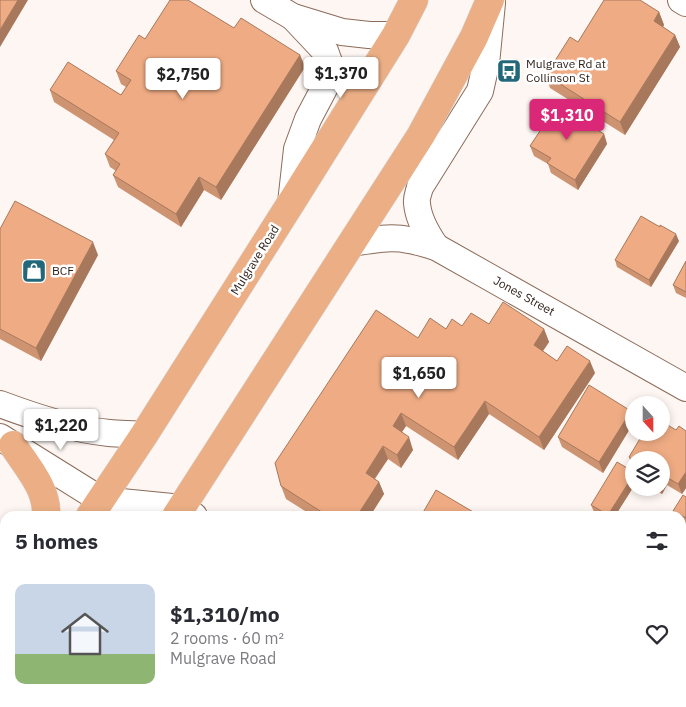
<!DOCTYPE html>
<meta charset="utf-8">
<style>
:root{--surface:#fff;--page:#f2f2f3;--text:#2b2b33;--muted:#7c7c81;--accent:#db2777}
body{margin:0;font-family:"IBM Plex Sans",sans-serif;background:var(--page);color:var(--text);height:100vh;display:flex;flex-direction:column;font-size:19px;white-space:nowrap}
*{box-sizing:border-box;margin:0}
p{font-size:16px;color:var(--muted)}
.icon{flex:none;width:28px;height:28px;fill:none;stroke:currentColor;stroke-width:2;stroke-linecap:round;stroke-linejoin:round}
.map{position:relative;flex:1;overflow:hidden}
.panel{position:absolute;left:0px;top:511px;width:686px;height:196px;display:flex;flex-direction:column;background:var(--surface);border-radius:15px 15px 0 0;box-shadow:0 2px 8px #0003}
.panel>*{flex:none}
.needle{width:32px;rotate:159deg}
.buttons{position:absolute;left:625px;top:396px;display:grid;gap:10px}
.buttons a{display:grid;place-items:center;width:45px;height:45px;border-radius:50%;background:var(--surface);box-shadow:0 2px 8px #0003;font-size:25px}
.price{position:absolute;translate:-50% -42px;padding:0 11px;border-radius:5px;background:#fff;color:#222;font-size:16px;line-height:32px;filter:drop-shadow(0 1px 2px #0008)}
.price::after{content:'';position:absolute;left:50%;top:30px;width:15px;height:11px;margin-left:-8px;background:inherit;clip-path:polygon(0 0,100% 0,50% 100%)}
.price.selected{background:var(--accent);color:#fff}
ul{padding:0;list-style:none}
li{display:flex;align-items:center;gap:15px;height:125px;padding:0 15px}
li span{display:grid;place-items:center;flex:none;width:140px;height:100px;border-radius:10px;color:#555}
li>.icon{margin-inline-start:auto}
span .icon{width:60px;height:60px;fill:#fffc;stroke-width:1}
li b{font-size:21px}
h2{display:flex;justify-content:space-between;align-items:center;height:60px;padding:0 15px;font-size:21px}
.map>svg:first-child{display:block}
</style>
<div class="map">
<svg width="686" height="707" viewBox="0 0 686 707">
<rect width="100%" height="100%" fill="#fdf6f2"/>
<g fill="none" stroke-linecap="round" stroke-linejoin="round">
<defs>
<g id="minor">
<path d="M264 0 293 17 342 32 369 35H396"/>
<path d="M681 0 686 3"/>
<path d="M291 203 297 149 308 119 327 83 329 75V62L325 51 293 17"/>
<path d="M352 243C370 240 390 236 409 240 418 241 427 245 436 247L686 388"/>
<path d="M436 247C427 234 418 219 417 203 416 198 419 192 420 187L480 91 486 64 492 3"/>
<path d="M0 404C35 417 71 429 109 433 121 434 133 434 144 435"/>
<path d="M0 437 101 500 182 508 194 516"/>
<path d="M491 702 499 707"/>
</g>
<g id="major">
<path d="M13 445C27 467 48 489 46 516"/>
<path d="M90 516 144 435 291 203 396 35 414 0"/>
<path d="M176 516 421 135 474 37 490 0"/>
<path d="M0 620 5 609"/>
<path d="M0 649 5 642"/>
<path d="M45 707 48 702"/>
</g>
</defs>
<use href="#minor" stroke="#8b6c5a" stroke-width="28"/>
<use href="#major" stroke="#d5d2d0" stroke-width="29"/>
<use href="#minor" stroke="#fff" stroke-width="26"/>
<use href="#major" stroke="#ecaf85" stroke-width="28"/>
</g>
<g fill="#ce9472">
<path d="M659 12 664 25 663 27 675 35 680 47 625 135 550 88 546 75 578 42Z"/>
<path d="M234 28 300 55 305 67 221 200 204 190 181 227 118 187 113 175 116 171 110 167 105 154 114 140 54 102 50 90 121 95 126 87 121 84 116 71 145 39Z"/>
<path d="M544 120 604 134 607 144 578 190 551 173 548 164 534 156 530 146 545 123Z"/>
<path d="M0 229 98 255 41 361 0 339Z"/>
<path d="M679 241 651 287 617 267 615 260Z"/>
<path d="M686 261V298L676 293 673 285Z"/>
<path d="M489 324 544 329 549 342 543 351 557 361 595 373 544 450 489 414 458 460 406 426 402 432 413 450 401 468 388 459 375 479 379 482 384 494 370 516H313L286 499 281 486 418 338 462 326Z"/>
<path d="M631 411 634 418V422L603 473 562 447 558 437Z"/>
<path d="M676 430 686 431V488L682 494 667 485 662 494 652 488H661V460H634V468L632 467 629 457Z"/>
<path d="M634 472V486L615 516H601L594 512 591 505Z"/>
<path d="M686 497V524L681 521V516H675L673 511Z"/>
<path d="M686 631V685L681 682V632Z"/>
</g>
<g fill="#a7785c">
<path d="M18 0H28L0 47V30Z"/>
<path d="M659 12 664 25 658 34 654 21Z"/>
<path d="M675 35 680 47 625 135 620 122Z"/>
<path d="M300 55 305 67 221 200 216 187Z"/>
<path d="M604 134 607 144 578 190 575 180Z"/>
<path d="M199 177 204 190 181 227 176 214Z"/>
<path d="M676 234 679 241 651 287 649 280Z"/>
<path d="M93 242 98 255 41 361 36 348Z"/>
<path d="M544 329 549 342 538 358 534 345Z"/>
<path d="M590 361 595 373 544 450 539 437Z"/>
<path d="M485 401 489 414 458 460 454 447Z"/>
<path d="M631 411 634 418V422L603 473 599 462Z"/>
<path d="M401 413 406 426 397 439 393 426Z"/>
<path d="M409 437 413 450 401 468 397 455Z"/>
<path d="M383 446 388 459 370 485 366 473Z"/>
<path d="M686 472V488L682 494 678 484Z"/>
<path d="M634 474V486L615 516H609L608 515Z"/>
<path d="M663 475 667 485 662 494 659 488H661V478Z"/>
<path d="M379 482 384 494 370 516H357Z"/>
<path d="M681 615 683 620 681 624Z"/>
<path d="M235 702H248L245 707H232Z"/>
</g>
<g fill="#efac84" stroke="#a7785c">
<path d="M0 0H18L0 30Z"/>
<path d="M170 0H188L234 28 241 18 300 55 216 187 199 177 176 214 113 175 120 164 105 154 119 133 50 90 68 62 121 95 131 80 116 71 139 35 145 39Z"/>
<path d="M604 0H640L659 12 654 21 675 35 620 122 546 75 570 37 578 42Z"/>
<path d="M555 104 604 134 575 180 547 163 551 158 530 146 546 122 544 120Z"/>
<path d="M15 201 93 242 36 348 0 329V229Z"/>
<path d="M641 216 660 227V225L676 234 649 280 615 260Z"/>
<path d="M686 261V292L673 285Z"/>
<path d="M503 302 544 329 534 345 557 361 567 346 590 361 539 437 485 401 454 447 401 413 393 426 409 437 397 455 383 446 366 473 379 482 357 516H328L281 486 275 463 376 310 418 338 430 318 446 329 452 319 462 326 471 313 489 324Z"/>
<path d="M589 385 631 411 599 462 558 437Z"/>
<path d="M661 421 676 430 679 426 686 431V472L678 484 663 475 661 478V460H634L629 457 644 432H661Z"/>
<path d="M617 462 634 472V474L608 515 591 505Z"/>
<path d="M436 490 480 516H421Z"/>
<path d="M683 495 686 497V518L673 511Z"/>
<path d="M683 629 686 631V679L681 676V632Z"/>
<path d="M136 702H235L232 707H133Z"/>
</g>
<defs>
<symbol id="bus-square" viewBox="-11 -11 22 22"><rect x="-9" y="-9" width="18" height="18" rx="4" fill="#236878" stroke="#fff"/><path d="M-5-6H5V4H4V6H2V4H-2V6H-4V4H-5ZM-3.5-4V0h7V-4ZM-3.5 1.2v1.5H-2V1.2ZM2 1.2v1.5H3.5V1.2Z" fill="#fff"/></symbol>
<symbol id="shop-square" viewBox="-11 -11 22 22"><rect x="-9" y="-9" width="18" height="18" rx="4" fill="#236878" stroke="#fff"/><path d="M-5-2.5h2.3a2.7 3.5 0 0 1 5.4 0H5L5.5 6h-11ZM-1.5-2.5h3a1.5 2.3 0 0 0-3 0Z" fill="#fff"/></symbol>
</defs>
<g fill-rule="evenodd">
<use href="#bus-square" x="495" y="57" width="28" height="28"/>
<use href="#shop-square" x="20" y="257" width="28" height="28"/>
</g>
<g text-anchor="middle" stroke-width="5" stroke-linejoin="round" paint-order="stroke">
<g font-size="12" fill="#2b1e16" stroke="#fff" text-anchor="start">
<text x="526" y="68">Mulgrave Rd at<tspan x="526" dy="14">Collinson St</tspan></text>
<text x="52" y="275">BCF</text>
</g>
<g font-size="12" fill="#2b1e16" stroke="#fff">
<text transform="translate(255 260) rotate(-58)" y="4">Mulgrave Road</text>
<text transform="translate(524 296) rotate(29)" y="4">Jones Street</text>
</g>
</g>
</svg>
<div class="buttons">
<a><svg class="needle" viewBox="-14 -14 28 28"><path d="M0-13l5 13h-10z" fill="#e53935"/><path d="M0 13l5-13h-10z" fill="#7c7c81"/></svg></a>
<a><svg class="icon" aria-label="layers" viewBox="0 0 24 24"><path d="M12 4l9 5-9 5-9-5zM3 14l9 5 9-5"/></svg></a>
</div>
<b class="price" style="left:341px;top:99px">$1,370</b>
<b class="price" style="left:183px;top:100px">$2,750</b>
<b class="price selected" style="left:567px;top:141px">$1,310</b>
<b class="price" style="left:419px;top:399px">$1,650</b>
<b class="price" style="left:61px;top:451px">$1,220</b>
<section class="panel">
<h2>5 homes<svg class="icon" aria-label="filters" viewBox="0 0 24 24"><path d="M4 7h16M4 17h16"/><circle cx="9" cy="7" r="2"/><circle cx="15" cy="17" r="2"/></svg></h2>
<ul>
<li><span style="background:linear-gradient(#c9d6e8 70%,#8fb573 0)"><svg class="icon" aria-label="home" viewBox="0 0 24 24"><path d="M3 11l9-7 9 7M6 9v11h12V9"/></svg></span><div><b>$1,310/mo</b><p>2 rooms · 60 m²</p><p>Mulgrave Road</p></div><svg class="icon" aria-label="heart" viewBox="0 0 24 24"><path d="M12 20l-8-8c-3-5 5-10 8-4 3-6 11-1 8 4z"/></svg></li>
</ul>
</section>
</div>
